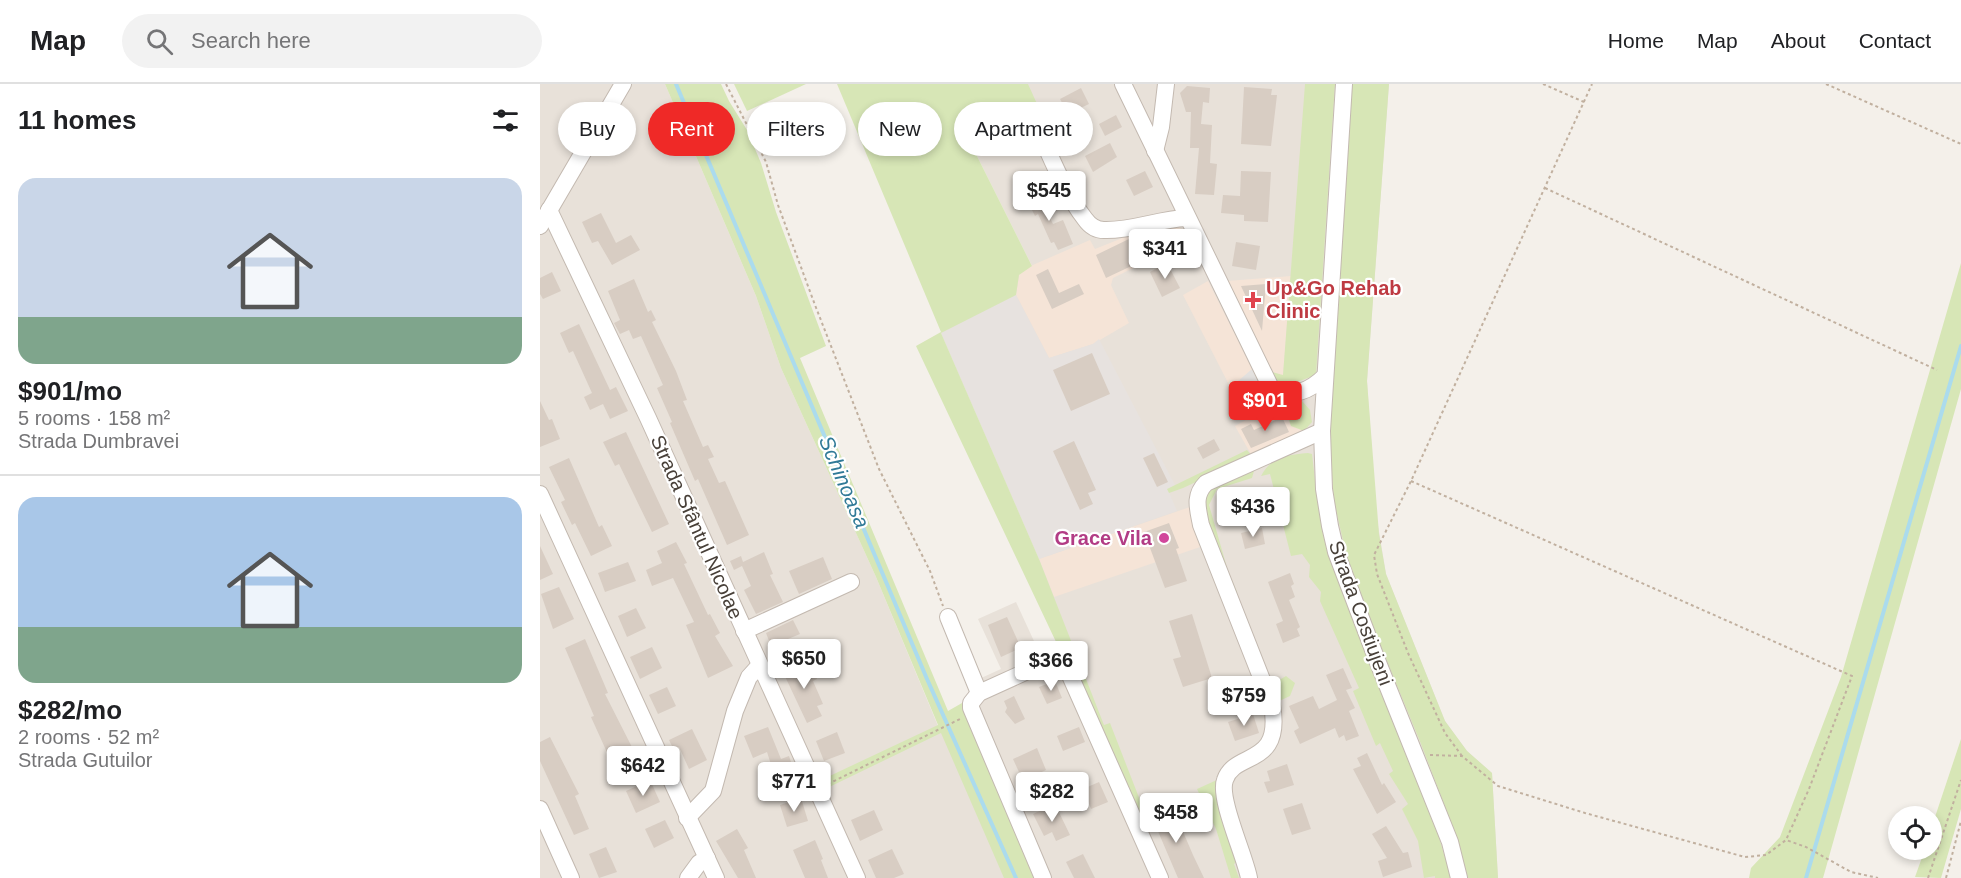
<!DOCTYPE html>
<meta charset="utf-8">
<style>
:root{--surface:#fff;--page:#f2f2f2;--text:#202124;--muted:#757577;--line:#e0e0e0;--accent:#ef2927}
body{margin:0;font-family:Arial,sans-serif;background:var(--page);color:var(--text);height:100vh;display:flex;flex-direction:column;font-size:22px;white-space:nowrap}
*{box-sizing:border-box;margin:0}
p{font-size:20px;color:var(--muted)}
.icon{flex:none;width:33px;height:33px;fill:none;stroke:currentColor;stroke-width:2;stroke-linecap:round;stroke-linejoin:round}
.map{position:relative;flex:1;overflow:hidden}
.details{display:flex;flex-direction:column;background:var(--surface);width:540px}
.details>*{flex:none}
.top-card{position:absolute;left:18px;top:18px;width:570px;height:54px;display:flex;gap:12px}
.buttons{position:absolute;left:1348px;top:722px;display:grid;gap:12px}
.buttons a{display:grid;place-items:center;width:54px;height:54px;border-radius:50%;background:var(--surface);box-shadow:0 3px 9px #0003;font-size:30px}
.price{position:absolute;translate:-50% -51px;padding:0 14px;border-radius:6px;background:#fff;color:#222;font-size:20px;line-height:39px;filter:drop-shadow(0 2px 3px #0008)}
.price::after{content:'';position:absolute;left:50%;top:36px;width:18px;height:14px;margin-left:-9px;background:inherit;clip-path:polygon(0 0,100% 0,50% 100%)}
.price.current{background:var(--accent);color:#fff}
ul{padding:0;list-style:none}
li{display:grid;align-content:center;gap:12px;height:318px;padding:0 18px}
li+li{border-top:2px solid var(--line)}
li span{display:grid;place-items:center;height:186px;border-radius:18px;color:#555}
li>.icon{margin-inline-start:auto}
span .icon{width:108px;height:108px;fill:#fffc;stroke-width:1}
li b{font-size:26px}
h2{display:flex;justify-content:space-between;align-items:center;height:72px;padding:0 18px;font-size:26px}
.chip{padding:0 21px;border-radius:27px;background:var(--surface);box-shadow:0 3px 9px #0003;font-size:21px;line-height:54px}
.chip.current{background:var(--accent);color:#fff}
header{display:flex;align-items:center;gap:36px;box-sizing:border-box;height:84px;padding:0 30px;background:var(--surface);border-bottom:2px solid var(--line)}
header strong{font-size:28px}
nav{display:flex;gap:33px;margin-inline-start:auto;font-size:21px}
.search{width:420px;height:54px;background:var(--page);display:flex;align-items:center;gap:15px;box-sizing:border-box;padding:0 21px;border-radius:33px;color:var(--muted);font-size:22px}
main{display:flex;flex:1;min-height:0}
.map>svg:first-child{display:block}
</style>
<header>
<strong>Map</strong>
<div class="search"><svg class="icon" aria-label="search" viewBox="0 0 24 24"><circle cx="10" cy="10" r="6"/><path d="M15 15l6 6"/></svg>Search here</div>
<nav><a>Home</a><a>Map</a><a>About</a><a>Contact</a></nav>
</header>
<main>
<section class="details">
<h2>11 homes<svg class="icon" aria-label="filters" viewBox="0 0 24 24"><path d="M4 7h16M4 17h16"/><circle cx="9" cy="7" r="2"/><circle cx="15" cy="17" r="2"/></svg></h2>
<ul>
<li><span style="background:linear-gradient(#c9d6e8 75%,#7fa58c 0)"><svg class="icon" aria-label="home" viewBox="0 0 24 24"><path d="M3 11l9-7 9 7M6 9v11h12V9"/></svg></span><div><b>$901/mo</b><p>5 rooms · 158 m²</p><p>Strada Dumbravei</p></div></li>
<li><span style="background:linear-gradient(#a9c7e8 70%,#7fa58c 0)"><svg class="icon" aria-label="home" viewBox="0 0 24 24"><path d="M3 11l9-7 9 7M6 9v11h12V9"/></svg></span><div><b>$282/mo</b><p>2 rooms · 52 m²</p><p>Strada Gutuilor</p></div></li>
</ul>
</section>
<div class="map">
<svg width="1421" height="794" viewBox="0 0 1421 794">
<rect width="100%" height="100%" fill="#f4f0ea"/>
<path fill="#e8e1d9" d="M0 0H125L216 212 241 284 336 493 398 642 428 615 439 595 461 585 438 535 476 518 499 568 518 560 499 475 401 249 492 182 431 60 407 0H849L827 297 836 429 846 490 905 637 927 667 952 689 958 794H0Z"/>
<g fill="#f5e4d7">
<path d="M639 142 648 157 573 194 571 201 589 239 553 260 509 274 476 211 479 191 486 184 550 156 555 165 610 143Z"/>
<path d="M751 192 743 292 732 288 687 197Z"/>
<path d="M668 197 724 308 702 326 643 211Z"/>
<path d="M746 314 754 316 764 347 712 372 695 342Z"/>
<path d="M650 423 663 462 514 513 499 475Z"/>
</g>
<path fill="#e7e2df" d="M476 211 509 274 553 260 559 255 636 403 628 406 637 427 499 475 401 249Z"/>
<g fill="#d7e6b6">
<path d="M125 0H181L189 17 207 46 221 79 236 128 286 262 260 274 408 627 429 615 498 794H464L401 649 283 706 279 697 398 641 336 493 241 284 216 212Z"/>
<path d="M194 0H266L207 27Z"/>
<path d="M297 0H488L498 22 487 34 431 60 492 182 479 191 476 211 401 249 499 475 564 641 570 639 605 729 598 732 540 603 501 574 499 568 517 560 376 262 401 248Z"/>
<path d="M765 0H795L776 291 746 302 736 298 732 288 743 291Z"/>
<path d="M812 0H849L827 297 839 450 846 490 905 637 927 667 952 689 958 794H928L917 754 881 660 819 509 806 469 794 418 790 364 793 274Z"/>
<path d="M1421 179V305L1283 794H1209L1211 784 1240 753 1301 593Z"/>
<path d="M754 316 762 317 770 326 772 338 764 347 751 342C747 332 747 324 754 316Z"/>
<path d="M707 366 712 372 643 404 629 409 627 405Z"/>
<path d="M768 369 772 370 776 405 898 750 911 794H895V792L884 794 878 757 862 725 868 720 849 690 853 687 840 659 836 662 813 607 819 604 780 517 781 508 769 493 770 481 762 470 751 472 730 390 721 392C732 372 747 371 768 369Z"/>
<path d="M716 380 712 394 677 405 669 421 688 487 697 508 693 510 663 437 665 407Z"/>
<path d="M746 592 755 599 750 612 737 618 731 601Z"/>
<path d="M1421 655V725L1401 794 1375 793 1385 765H1392V742Z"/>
<path d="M679 695 701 774 694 780 699 794H691L676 745 657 705Z"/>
</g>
<path fill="#e3e1df" d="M712 285 724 308 708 321 697 298Z"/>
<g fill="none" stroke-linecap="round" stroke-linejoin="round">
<g stroke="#abdbed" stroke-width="4">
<path d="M136 0 387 595 476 794"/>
<path d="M1266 794 1421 262"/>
</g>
</g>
<g fill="#d8cdc3">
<path d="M647 2 670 4 669 19 663 18 661 40 672 41 670 79 677 80 674 111 655 110 659 64H650L651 28H646L640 9Z"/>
<path d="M704 3 732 5 731 11H737L731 62 701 60Z"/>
<path d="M541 4 549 20 528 30 520 15Z"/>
<path d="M576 31 582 43 565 52 559 40Z"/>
<path d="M570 59 577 73 553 88 545 72Z"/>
<path d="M605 87 613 103 594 112 586 96Z"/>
<path d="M701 87 731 88 728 138 704 137V131L681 129 683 111 700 112Z"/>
<path d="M495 105 513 140 523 136 533 160 518 166 514 158 511 159 498 130 495 132 484 110Z"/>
<path d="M61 129 76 159 91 151 100 166 72 181 58 157 52 159 42 138Z"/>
<path d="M608 151 616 157 617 165 607 182 604 176 566 194 556 171 591 154Z"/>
<path d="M696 158 720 162 716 186 692 182Z"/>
<path d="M627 179 640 204 622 213 610 188Z"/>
<path d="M508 185 519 209 539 200 544 210 512 225 496 191Z"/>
<path d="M12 188 21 207 3 215 0 210V194Z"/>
<path d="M94 195 108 228 111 226 116 236 112 238 136 287 147 316 143 317 163 363 168 361 174 373 168 375 179 399 185 397 209 451 187 461 158 395 155 397 130 339 132 338 117 304 123 301 101 252 93 255 89 246 80 250 74 239 80 236 68 207Z"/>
<path d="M726 200 722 247 701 202Z"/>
<path d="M39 240 70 306 76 303 88 327 70 335 63 320 50 326 44 313 52 309 33 267 29 269 20 249Z"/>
<path d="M552 269 570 310 531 327 513 286Z"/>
<path d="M0 317 9 336 12 335 20 355 0 363Z"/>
<path d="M742 333 749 348 711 364 701 345 711 340 714 346Z"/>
<path d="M86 348 129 440 112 448 79 380 75 382 63 358Z"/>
<path d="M674 355 680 366 663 375 657 364Z"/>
<path d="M534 357 556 406 548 409 553 420 540 426 513 367Z"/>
<path d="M614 369 628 398 617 403 603 374Z"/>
<path d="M29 374 59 443 62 441 72 462 51 472 35 439 32 441 21 418 25 416 9 383Z"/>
<path d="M710 409 713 419 693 424 691 413Z"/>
<path d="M629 439 639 464 636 465 647 497 625 504 604 448Z"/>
<path d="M722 444 725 460 705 465 701 449Z"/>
<path d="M136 458 147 479 144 480 168 531 170 530 180 549 175 552 193 582 168 594 146 541 154 538 133 494 112 502 106 486 122 479 117 467Z"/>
<path d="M0 462 13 490 0 496Z"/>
<path d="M224 468 233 490 230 491 243 518 216 530 204 506 211 502 202 482 194 486 190 477 201 472 203 478Z"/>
<path d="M283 473 292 495 259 510 249 487Z"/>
<path d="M88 478 96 497 65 508 58 489Z"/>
<path d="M750 489 754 500 751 502 755 513 749 516 760 543 757 545 760 552 743 559 736 540 743 537 728 498Z"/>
<path d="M19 503 34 535 13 545 1 510Z"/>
<path d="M96 524 106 544 87 553 78 532Z"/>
<path d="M652 530 672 594 643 603 633 575 641 573 629 537Z"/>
<path d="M467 533 481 564 461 573 448 541Z"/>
<path d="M253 536 260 550 231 562 226 549Z"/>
<path d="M45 555 68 609 65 610 98 675 75 686 51 633 54 632 25 564Z"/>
<path d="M112 563 122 584 100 595 90 573Z"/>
<path d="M261 578 264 584 271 581 277 595 273 597 283 620 277 622 282 632 267 639 242 586Z"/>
<path d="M803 584 812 604 806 606 815 624 809 627 819 652 806 657 804 651 799 654 795 644 760 660 754 647 759 644 749 622 773 612 779 625 797 616 786 591Z"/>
<path d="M700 593 706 610 683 618 677 601Z"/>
<path d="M515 597 522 614 507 620 499 603Z"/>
<path d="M127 603 136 622 118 630 109 611Z"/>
<path d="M474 612 485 635 475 640 465 628 467 624 464 617Z"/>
<path d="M713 630 719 649 695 657 688 638Z"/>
<path d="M228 643 241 675 249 672 255 690 236 696 227 668 213 674 204 652Z"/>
<path d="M539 643 545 658 523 667 517 652Z"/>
<path d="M152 645 167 676 149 685 139 663 134 666 129 656Z"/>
<path d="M297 648 305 669 284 677 276 657Z"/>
<path d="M10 653 39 710 35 712 49 745 34 751 0 677V658Z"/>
<path d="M497 664 506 686 483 697 473 675Z"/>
<path d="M827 669 842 701 844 699 856 718 837 730 813 685 821 682 817 674Z"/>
<path d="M747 680 754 701 728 709 724 698 730 697 727 687Z"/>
<path d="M110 696 120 718 96 729 86 707Z"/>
<path d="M559 698 568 718 551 725 543 705Z"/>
<path d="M261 714 268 737 247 743 240 721Z"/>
<path d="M762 719 771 745 752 751 743 725Z"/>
<path d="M515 720 530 751 516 757 512 748 504 752 493 730Z"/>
<path d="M632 722 653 771 664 794H638L611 731Z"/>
<path d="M334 726 343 746 320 757 311 736Z"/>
<path d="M125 736 134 754 114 764 105 745Z"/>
<path d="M846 742 863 769 868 768 872 783 843 793 838 777 847 774 832 750Z"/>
<path d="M197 745 208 764 204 766 216 794H198L176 757Z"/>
<path d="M275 756 283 775 281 776 288 794H265L253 766Z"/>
<path d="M66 763 77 788 59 794 49 770Z"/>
<path d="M352 765 364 790 354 794H336L328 776Z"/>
<path d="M543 770 555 794H534L526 778Z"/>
</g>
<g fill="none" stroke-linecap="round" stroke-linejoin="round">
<defs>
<g id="minor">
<path d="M583 0 733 308C754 312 769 308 785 292"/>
<path d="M804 0 782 347 784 405 790 442 796 468 835 571 910 758 919 794"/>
<path d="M492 32C508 65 523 107 545 135 550 142 556 146 564 146 592 147 619 135 646 134"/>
<path d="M615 67 621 43 626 0"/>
<path d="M9 126 108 334 317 794"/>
<path d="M0 142 83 0"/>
<path d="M0 410 176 794"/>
<path d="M408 533 439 609"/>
<path d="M204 547 311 498"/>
<path d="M0 725 31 794"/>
<path d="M147 734 173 707 195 627 209 593 219 582"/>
<path d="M148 794 159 779 167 774"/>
<path d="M503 794 431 624V619L439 609 505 579 518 580 528 587 620 794"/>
<path d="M709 794C705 772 678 714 685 696 695 666 743 684 732 621L661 441C658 425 653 412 666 399L782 347"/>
</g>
</defs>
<use href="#minor" stroke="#c3b9b0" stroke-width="18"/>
<g stroke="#c1b09f" stroke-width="2" stroke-dasharray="3 3" stroke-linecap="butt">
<path d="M186 0 226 78 238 121 275 221 339 385 390 487 403 522"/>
<path d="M1003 0 1044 18"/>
<path d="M1286 0 1421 60"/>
<path d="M1005 104 1397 286"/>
<path d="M871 397 1312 592 1269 705 1246 756"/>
<path d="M890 671 922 672 958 702 1045 729 1205 773 1226 771 1246 756 1266 763 1311 788 1338 794"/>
<path d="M922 672 905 649 868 569 837 490 834 471 871 397 1052 0"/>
<path d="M288 700 420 635"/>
<path d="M1388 794 1421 696"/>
<path d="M1406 794 1421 737"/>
</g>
<use href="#minor" stroke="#fff" stroke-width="16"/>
</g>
<path fill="#e0444e" stroke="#fff" stroke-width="2" d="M710 207h6v6h6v6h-6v6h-6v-6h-6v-6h6z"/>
<circle fill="#d1479c" stroke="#fff" stroke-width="2" cx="624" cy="454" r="6"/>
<g text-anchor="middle" stroke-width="4.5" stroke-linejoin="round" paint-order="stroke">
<g font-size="20" font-weight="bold" fill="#be3a42" stroke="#fff" text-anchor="start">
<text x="726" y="211">Up&amp;Go Rehab<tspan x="726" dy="23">Clinic</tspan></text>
</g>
<g font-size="20" fill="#484039" stroke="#fff">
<text transform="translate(157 443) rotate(66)" y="7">Strada Sfântul Nicolae</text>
<text transform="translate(821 529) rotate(70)" y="7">Strada Costiujeni</text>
</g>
<g font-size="20" font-weight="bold" fill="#b23c85" stroke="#fff" text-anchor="end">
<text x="612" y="461">Grace Vila</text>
</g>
<g font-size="21" font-style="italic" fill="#307a97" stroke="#fff">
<text transform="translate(304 398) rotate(67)" y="7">Schinoasa</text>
</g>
</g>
</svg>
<div class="buttons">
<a><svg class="icon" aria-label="locate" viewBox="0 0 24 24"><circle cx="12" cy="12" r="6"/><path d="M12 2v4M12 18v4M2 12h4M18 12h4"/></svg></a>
</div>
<b class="price" style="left:509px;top:138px">$545</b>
<b class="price" style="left:625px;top:196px">$341</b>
<b class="price current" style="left:725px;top:348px">$901</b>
<b class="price" style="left:713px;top:454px">$436</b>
<b class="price" style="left:264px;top:606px">$650</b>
<b class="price" style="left:511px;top:608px">$366</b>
<b class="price" style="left:704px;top:643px">$759</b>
<b class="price" style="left:103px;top:713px">$642</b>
<b class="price" style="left:254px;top:729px">$771</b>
<b class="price" style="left:512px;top:739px">$282</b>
<b class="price" style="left:636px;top:760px">$458</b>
<div class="top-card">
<a class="chip">Buy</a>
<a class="chip current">Rent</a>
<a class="chip">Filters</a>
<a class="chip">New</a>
<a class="chip">Apartment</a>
</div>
</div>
</main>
